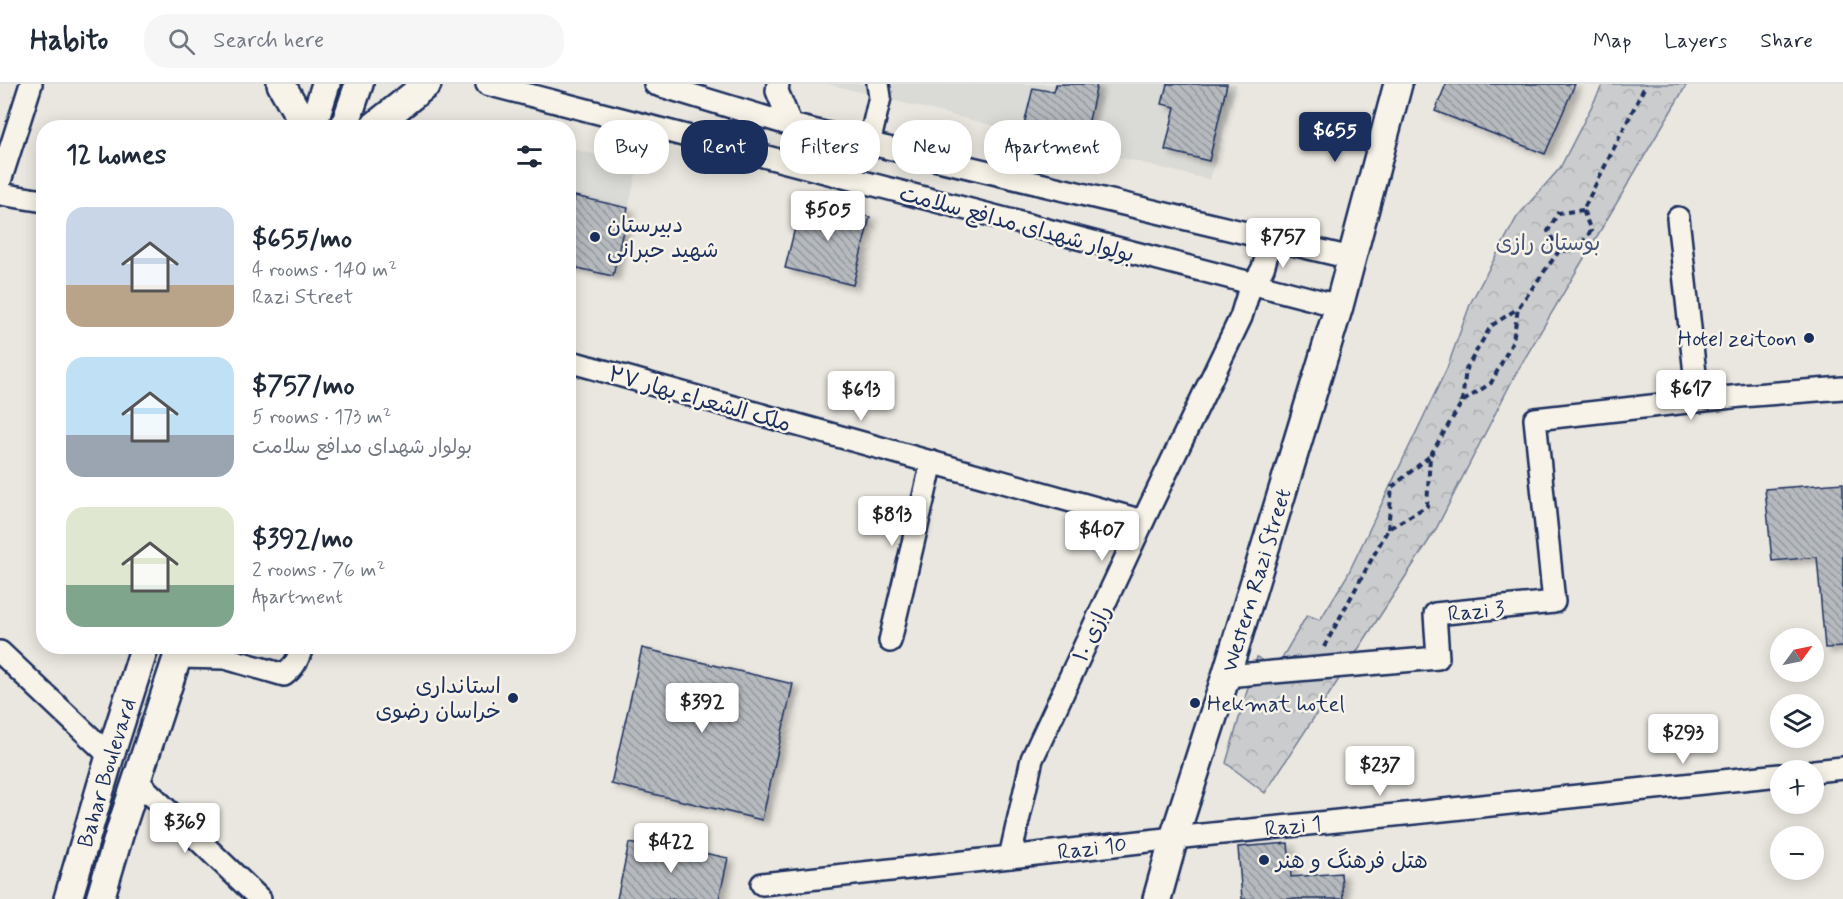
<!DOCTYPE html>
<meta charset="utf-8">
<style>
:root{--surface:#fff;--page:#f6f6f7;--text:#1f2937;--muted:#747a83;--line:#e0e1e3;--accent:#1b2f5e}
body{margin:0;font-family:Mynerve,"Playpen Sans Arabic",sans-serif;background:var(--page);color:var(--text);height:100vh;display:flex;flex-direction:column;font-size:22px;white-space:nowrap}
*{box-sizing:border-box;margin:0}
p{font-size:20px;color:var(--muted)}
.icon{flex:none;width:33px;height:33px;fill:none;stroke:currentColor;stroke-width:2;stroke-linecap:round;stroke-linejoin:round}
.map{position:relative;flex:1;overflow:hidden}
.drawer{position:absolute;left:36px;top:36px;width:540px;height:534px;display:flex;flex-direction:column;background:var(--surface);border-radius:24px;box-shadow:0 3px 15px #0003}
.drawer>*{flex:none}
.hud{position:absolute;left:594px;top:36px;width:570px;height:54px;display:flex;gap:12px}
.needle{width:39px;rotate:57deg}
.controls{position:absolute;left:1770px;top:544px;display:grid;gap:12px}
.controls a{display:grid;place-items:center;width:54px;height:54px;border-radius:50%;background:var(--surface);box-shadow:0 3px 15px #0003;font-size:30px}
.price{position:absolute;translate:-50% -51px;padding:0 14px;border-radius:6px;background:#fff;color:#222;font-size:20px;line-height:39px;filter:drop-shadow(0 2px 3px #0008)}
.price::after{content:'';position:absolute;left:50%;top:36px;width:18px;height:14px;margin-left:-9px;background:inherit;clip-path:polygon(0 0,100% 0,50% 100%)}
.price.selected{background:var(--accent);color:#fff}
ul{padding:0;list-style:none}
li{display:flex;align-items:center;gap:18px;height:150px;padding:0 30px}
li span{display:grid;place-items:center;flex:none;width:168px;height:120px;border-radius:18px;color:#555}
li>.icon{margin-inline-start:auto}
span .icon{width:72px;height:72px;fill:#fffc;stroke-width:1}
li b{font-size:26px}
h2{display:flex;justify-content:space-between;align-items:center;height:72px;padding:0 30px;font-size:26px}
.tag{padding:0 21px;border-radius:24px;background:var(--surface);box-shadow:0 3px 15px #0003;font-size:21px;line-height:54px}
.tag.selected{background:var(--accent);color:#fff}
header{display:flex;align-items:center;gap:36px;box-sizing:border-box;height:84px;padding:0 30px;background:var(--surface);border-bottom:2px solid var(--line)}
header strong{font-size:28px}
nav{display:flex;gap:33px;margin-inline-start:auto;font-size:21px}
.search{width:420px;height:54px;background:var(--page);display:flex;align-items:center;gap:15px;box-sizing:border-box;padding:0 21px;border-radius:24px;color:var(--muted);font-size:22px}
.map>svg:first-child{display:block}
</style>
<header>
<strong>Habito</strong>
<div class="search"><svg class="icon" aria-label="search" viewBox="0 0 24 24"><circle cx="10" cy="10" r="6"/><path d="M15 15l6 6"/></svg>Search here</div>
<nav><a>Map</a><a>Layers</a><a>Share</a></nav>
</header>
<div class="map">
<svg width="1843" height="815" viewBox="0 0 1843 815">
<defs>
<pattern id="forest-crowns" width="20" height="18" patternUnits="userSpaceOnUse" patternTransform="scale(1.5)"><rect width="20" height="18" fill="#cbcccd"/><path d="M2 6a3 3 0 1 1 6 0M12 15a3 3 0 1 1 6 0" fill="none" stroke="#aeb0b2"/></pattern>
<pattern id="building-back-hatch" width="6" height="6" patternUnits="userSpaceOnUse" patternTransform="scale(1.5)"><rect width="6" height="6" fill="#b6babf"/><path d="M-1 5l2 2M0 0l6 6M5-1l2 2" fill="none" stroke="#93989e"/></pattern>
<filter id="shadow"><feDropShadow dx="6" dy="4" stdDeviation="3" flood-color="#0004"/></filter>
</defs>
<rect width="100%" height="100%" fill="#eae7e0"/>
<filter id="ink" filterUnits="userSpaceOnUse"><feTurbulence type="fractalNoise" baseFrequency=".0167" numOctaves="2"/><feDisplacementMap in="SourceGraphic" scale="12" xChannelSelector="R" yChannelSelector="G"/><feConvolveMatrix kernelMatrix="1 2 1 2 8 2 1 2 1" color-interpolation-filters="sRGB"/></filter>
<g filter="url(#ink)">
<g fill="#dadad6">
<path d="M828 0H1237L1210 96Z"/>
<path d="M569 64 638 81 613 192 569 182Z"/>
</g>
<path fill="url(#forest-crowns)" stroke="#737e96" stroke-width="1.5" d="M1603 0H1687L1515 291 1435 447 1265 709 1226 679 1257 573 1275 586 1307 531 1320 536 1347 492 1447 284 1471 218 1517 133 1560 84Z"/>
<g fill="url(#building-back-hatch)" stroke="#1b2f5e" stroke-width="1.5" filter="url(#shadow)">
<path d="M1056 0H1097L1083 64 1022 49 1033 4 1054 8Z"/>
<path d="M1167 0H1227L1209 77 1165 66 1175 23 1162 20Z"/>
<path d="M1446 0H1575L1545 70 1435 27Z"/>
<path d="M575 112 628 124 613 192 568 182V142Z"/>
<path d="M802 116 870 133 853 201 785 184Z"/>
<path d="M1843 399V563L1825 564 1817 473 1772 477 1765 405Z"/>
<path d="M642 564 793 600 762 736 611 700Z"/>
<path d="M629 759 670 768 671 762 728 774 719 815H617Z"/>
<path d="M1288 759 1291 793 1341 789 1343 815H1242L1238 763Z"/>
</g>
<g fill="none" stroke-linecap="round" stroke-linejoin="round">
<defs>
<g id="minor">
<path d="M487 0 1339 222"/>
<path d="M655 0 791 41 1351 174"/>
<path d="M778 0 777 7 791 41"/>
<path d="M869 60 880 13 878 0"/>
<path d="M0 97 31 0"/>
<path d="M0 110 44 117"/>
<path d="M1678 134 1698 317"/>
<path d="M568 277 1143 437"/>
<path d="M890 557 932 378"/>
<path d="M0 568 110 672"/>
<path d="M177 573 225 574 284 591C294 584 299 575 302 562"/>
<path d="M1226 592 1438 574 1435 530 1554 518 1535 335 1741 312 1843 304"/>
<path d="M1814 687 1843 684"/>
<path d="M137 697 260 815"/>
<path d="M1010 773 1032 675 1143 437 1241 233 1251 200 1258 193 1263 184 1266 174 1264 155"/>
<path d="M762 800 1010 773 1174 754 1780 691"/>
</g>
<g id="major">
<path d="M281 0 306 44"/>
<path d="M312 44 326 0"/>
<path d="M344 44 359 0"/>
<path d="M372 44 427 0"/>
<path id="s1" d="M68 815 110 672 145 562"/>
<path d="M100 815 123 738 181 562"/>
<path id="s2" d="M1157 815 1174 754 1226 592 1339 222 1398 0"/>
</g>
</defs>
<use href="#minor" stroke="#1b2f5e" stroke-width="26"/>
<use href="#major" stroke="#1b2f5e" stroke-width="32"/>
<g stroke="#1b2f5e" stroke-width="4" stroke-dasharray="6 4.5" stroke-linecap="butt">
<path d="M1559 167 1548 147 1558 129 1583 126"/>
<path d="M1462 318 1466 285 1491 242 1517 225"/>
<path d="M1388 445 1392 403 1430 372"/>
<path d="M1324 563 1388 445 1427 422 1430 372 1462 318 1491 299 1513 257 1518 224 1559 167 1577 166 1591 147 1583 126 1646 0"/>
</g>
<use href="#minor" stroke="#f7f3e8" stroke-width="21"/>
<use href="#major" stroke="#f7f3e8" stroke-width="27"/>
</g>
</g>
<g fill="#1b2f5e" stroke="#f7f3e8" stroke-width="2">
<circle cx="595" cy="153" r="6"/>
<circle cx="1809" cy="254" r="6"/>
<circle cx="513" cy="614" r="6"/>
<circle cx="1195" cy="619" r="6"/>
<circle cx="1264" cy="776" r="6"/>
</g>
<g text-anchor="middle" stroke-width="5" stroke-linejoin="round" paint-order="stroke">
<g font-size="22" fill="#1b2f5e" stroke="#f7f3e8">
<text transform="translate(1017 139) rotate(15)" y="8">بولوار شهدای مدافع سلامت</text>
<text transform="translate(700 314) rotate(16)" y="8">ملک الشعراء بهار ۲۷</text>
<text dy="8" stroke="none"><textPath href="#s2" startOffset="334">Western Razi Street</textPath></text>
<text transform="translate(1476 526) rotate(-6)" y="8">Razi 3</text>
<text transform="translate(1091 549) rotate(-65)" y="8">رازی ۱۰</text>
<text dy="8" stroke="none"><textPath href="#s1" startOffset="132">Bahar Boulevard</textPath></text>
<text transform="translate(1293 741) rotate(-6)" y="8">Razi 1</text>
<text transform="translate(1092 763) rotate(-7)" y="8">Razi 10</text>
</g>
<g font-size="22" fill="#1b2f5e" stroke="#f7f3e8" text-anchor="start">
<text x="607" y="148">دبیرستان<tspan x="607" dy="25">شهید حبرانی</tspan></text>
<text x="1797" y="262" text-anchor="end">Hotel zeitoon</text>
<text x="501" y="609" text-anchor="end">استانداری<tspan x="501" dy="25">خراسان رضوی</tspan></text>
<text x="1207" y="627">Hekmat hotel</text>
<text x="1276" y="784">هتل فرهنگ و هنر</text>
</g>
<g font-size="22" fill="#47567a" stroke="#f7f3e8">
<text x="1548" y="166">بوستان رازی</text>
</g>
</g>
</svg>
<div class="controls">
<a><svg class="needle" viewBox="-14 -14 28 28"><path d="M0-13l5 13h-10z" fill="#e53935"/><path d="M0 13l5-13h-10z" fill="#747a83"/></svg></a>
<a><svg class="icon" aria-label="layers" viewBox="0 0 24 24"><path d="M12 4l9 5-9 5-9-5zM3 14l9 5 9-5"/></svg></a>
<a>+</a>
<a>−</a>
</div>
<b class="price selected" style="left:1335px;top:79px">$655</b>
<b class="price" style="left:828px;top:158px">$505</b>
<b class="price" style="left:1283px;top:185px">$757</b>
<b class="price" style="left:1691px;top:337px">$617</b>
<b class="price" style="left:861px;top:338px">$613</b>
<b class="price" style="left:892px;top:463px">$813</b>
<b class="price" style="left:1102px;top:478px">$407</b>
<b class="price" style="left:702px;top:650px">$392</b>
<b class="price" style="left:1683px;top:681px">$293</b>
<b class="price" style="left:1380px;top:713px">$237</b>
<b class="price" style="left:185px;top:770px">$369</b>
<b class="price" style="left:671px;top:790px">$422</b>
<div class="hud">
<a class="tag">Buy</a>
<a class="tag selected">Rent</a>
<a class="tag">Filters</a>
<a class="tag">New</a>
<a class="tag">Apartment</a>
</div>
<section class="drawer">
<h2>12 homes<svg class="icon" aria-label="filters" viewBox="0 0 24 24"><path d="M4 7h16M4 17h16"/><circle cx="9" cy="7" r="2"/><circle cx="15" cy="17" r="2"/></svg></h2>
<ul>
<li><span style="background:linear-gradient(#c9d6e8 65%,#b9a48a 0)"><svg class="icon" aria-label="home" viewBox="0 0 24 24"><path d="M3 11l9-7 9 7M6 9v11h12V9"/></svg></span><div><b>$655/mo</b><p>4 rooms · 140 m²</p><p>Razi Street</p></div></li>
<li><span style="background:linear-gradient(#bfe0f5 65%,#9aa5b1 0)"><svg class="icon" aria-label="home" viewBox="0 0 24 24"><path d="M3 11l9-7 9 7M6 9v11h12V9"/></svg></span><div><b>$757/mo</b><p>5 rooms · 173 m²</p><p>بولوار شهدای مدافع سلامت</p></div></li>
<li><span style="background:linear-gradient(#dfe7d0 65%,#7fa58c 0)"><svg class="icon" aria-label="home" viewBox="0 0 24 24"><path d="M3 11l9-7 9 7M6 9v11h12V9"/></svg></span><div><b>$392/mo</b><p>2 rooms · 76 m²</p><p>Apartment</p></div></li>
</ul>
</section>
</div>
